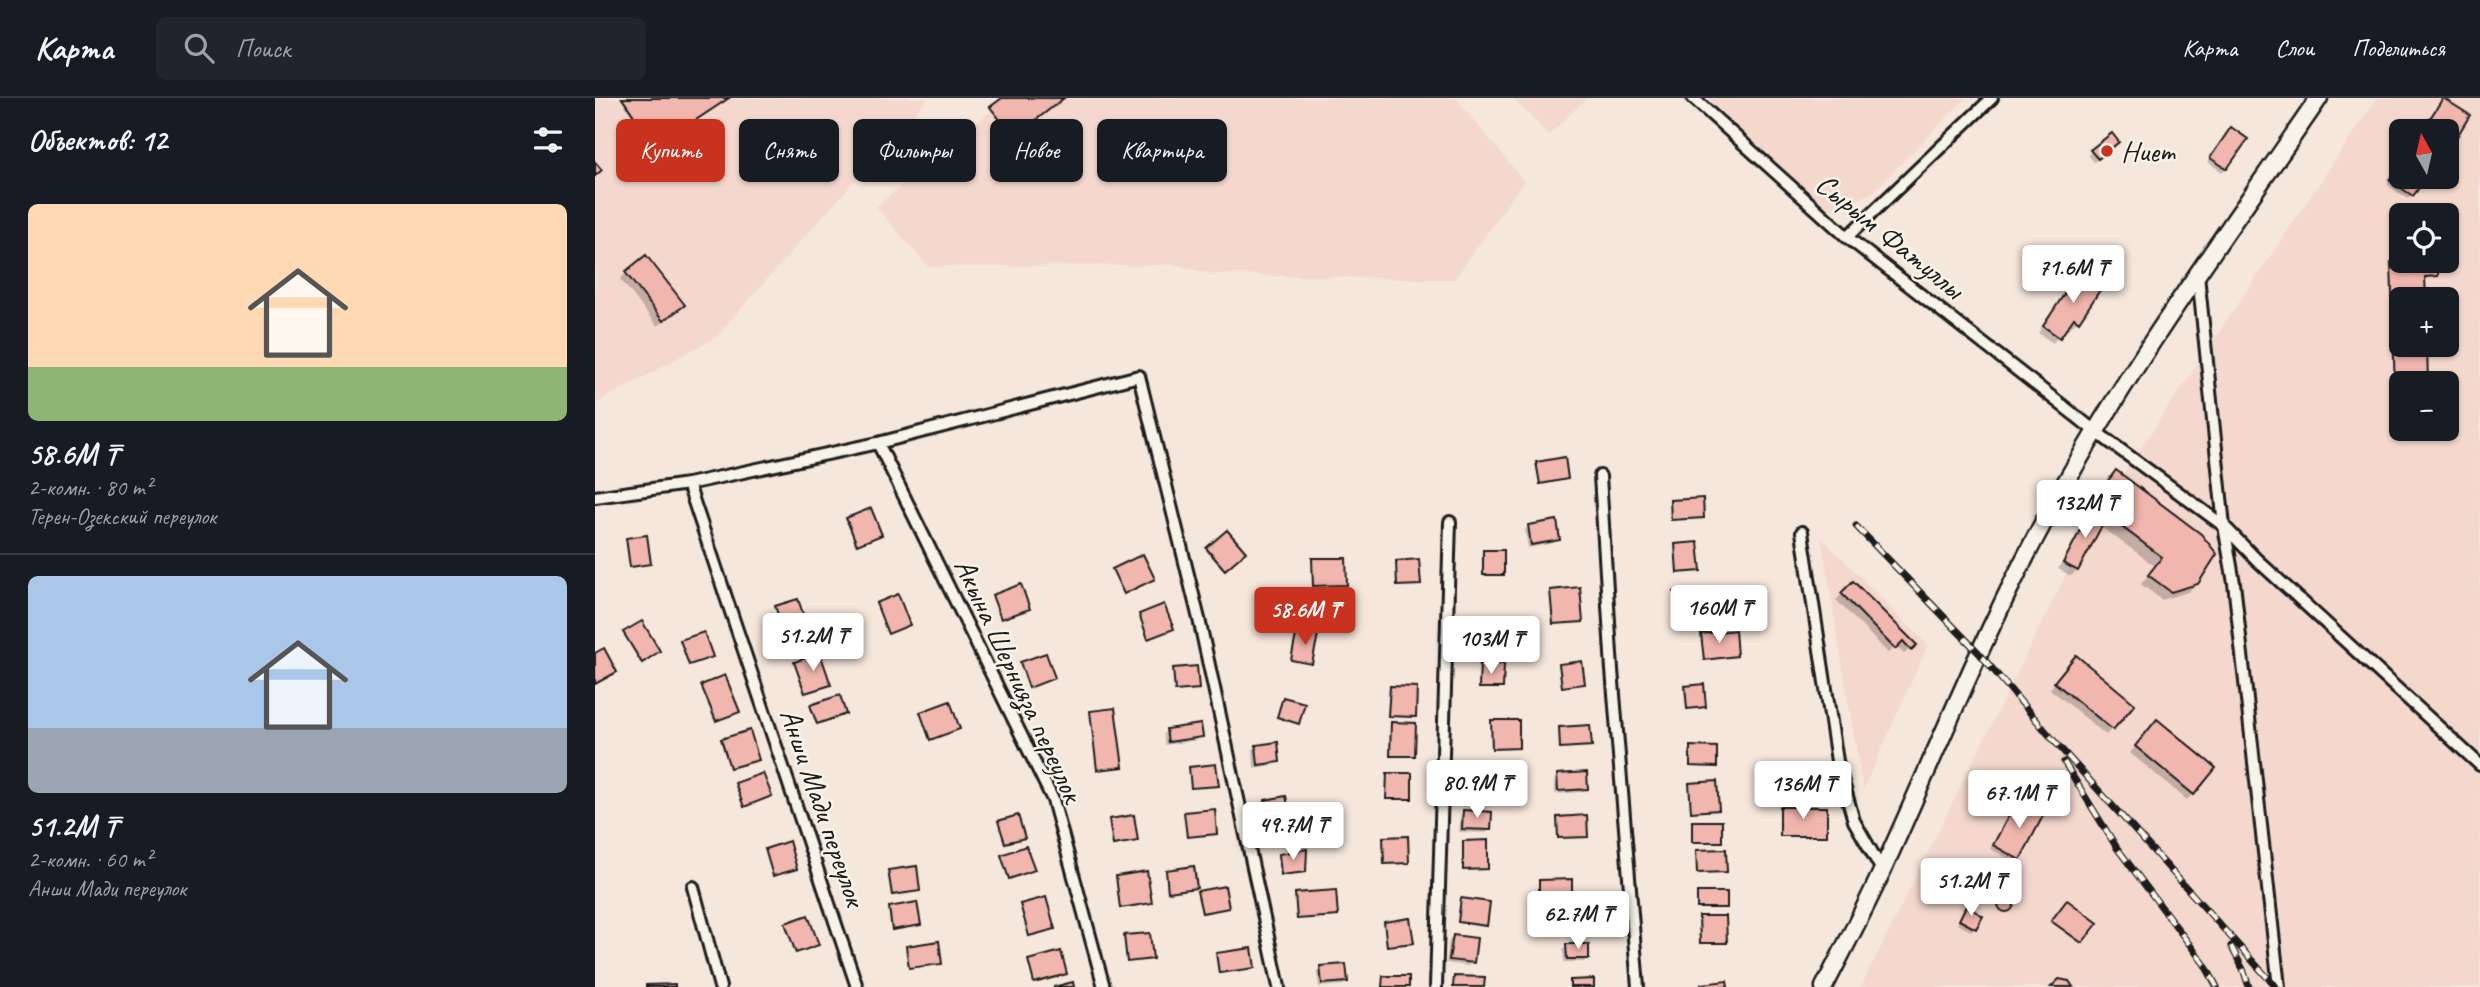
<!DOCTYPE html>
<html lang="ru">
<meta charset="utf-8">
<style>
:root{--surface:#171b24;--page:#20242c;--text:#f1f3f6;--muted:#9ea1a6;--line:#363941;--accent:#c8321e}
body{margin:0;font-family:Caveat,sans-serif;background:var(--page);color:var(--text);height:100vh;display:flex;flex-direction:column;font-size:26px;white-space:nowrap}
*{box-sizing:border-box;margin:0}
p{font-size:23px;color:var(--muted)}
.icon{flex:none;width:38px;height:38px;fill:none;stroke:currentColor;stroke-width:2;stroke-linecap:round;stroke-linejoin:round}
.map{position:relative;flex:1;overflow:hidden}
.drawer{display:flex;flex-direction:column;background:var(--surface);width:595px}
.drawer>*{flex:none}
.guide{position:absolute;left:21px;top:21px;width:665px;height:63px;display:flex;gap:14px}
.needle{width:46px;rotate:352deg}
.buttons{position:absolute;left:1794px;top:21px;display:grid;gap:14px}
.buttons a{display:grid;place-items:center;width:70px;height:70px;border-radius:10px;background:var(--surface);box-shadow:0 2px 5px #0004;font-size:35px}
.price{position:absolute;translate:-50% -60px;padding:0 16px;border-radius:7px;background:#fff;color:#222;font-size:23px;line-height:46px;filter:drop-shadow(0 2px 4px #0008)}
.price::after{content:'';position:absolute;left:50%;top:42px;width:21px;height:16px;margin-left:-10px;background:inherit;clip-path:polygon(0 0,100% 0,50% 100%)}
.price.selected{background:var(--accent);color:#fff}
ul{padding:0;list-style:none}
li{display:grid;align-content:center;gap:14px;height:371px;padding:0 28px}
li+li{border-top:2px solid var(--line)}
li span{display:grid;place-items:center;height:217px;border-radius:10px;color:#555}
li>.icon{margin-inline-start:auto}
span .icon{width:126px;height:126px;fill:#fffc;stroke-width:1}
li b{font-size:30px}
h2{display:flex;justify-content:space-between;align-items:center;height:84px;padding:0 28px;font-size:30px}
.pill{padding:0 24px;border-radius:10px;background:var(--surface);box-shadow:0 2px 5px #0004;font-size:24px;line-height:63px}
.pill.selected{background:var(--accent);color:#fff}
header{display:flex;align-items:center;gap:42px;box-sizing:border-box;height:98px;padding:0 35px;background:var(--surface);border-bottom:2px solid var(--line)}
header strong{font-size:33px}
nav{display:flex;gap:38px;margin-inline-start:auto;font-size:24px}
.search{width:490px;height:63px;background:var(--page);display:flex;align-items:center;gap:18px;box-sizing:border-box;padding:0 24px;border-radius:10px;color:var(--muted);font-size:26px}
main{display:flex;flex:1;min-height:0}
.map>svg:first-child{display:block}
</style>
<header>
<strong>Карта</strong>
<div class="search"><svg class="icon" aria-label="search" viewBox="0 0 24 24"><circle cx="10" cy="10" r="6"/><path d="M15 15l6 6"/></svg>Поиск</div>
<nav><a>Карта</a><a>Слои</a><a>Поделиться</a></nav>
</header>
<main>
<section class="drawer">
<h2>Объектов: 12<svg class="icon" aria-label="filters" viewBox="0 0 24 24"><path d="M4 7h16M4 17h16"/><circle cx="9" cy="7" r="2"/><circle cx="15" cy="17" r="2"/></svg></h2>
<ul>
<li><span style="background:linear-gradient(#ffd9b3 75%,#8fb573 0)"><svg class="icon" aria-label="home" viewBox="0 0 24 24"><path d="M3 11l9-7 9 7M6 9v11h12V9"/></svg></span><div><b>58.6M ₸</b><p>2-комн. · 80 m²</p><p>Терен-Озекский переулок</p></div></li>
<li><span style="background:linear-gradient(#a9c7e8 70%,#9aa5b1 0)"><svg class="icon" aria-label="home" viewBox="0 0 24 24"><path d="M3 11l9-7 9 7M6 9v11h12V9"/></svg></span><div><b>51.2M ₸</b><p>2-комн. · 60 m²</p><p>Анши Мади переулок</p></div></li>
</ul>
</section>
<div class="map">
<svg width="1885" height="889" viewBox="0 0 1885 889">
<rect width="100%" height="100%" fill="#f6e7dc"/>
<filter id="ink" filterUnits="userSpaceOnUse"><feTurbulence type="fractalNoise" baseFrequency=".0143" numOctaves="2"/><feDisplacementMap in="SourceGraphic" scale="14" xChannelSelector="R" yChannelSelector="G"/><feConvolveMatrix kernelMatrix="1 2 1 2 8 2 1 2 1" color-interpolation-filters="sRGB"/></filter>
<g filter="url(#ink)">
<g fill="#f4d8ce" fill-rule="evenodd">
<path d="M0 0H333L121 239 0 306Z"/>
<path d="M411 0H861L929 83 859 182 617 176 582 167 333 169 281 109Z"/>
<path d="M917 0H992L954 37Z"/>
<path d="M1112 0H1371L1276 96 1233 112Z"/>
<path d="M1782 0H1885V889H1266L1501 416ZM1806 33H1852V79H1806ZM1806 117H1852V163H1806ZM1806 201H1852V247H1806ZM1806 285H1852V331H1806Z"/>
<path d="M1226 439 1333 547 1268 692Z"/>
</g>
<g fill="#0003">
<path d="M25 0H132L58 49Z"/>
<path d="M409 0H467L417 39 395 11Z"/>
<path d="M1632 35 1631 70 1627 74 1613 64Z"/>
<path d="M1518 48 1499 64 1493 57 1497 53Z"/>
<path d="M1806 67V79H1822L1827 82 1813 101 1792 86Z"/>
<path d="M1797 166 1842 178 1828 180 1829 201H1806V247H1830L1831 285H1806V293L1800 294Z"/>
<path d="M31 175 81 213 62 228 25 181Z"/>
<path d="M1484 176 1482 223 1476 229 1473 226 1458 245 1443 235Z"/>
<path d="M942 366 971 381 944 386Z"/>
<path d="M1513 383 1602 485 1593 494 1567 502 1546 486 1560 468 1505 428 1482 472 1476 478 1463 471 1492 418 1489 415Z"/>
<path d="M1075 404 1107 419 1075 423Z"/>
<path d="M252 421 285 437 260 448Z"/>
<path d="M934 429 963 442 959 445 933 450 930 432Z"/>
<path d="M632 434 649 454 628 472 611 453Z"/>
<path d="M32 441 54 466 53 467 34 470Z"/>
<path d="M1081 448 1104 472 1102 474 1081 475Z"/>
<path d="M718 462 750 487 717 489Z"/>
<path d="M801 465 825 486 802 489Z"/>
<path d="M518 472 556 482 528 496Z"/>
<path d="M1258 485 1319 547 1309 556 1301 548 1293 555 1241 502Z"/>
<path d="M956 493 986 523 985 524 958 527Z"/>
<path d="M1080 496 1113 517 1081 522Z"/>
<path d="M398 498 432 512 405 522Z"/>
<path d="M701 503 721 520H699Z"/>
<path d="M282 506 312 528 292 536Z"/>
<path d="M181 509 210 534 190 540Z"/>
<path d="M545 517 575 532 552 541Z"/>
<path d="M29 536 62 555 45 565Z"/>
<path d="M885 536 910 557 884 558Z"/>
<path d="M1107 538 1140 558 1108 562Z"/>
<path d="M86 543 115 560 92 567Z"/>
<path d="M200 565 232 588 208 596Z"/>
<path d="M1475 565 1538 606 1511 637 1455 591Z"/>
<path d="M426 566 458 580 433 590Z"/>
<path d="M965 567 988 586 966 590Z"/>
<path d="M578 571 602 590 579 594Z"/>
<path d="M107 588 141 615 119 624Z"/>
<path d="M795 590 819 618 817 620 793 618Z"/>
<path d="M1091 590 1110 608 1108 610 1091 612Z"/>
<path d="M688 601 702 625 701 626 682 620Z"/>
<path d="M216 609 248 617 220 626Z"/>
<path d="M496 614 526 669 524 670 502 673Z"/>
<path d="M326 615 362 632 334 642Z"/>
<path d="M896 624 923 649 896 651Z"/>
<path d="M797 625 818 658 817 659 794 658Z"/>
<path d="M1556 630 1598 696 1592 702 1535 655Z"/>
<path d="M964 631 995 647 964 651Z"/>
<path d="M572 633 606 638 602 642 570 647 568 636Z"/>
<path d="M127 643 161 662 134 671Z"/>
<path d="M661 648 683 664 679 667 659 670 658 652Z"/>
<path d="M1096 650 1120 668 1094 669Z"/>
<path d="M595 671 622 687 595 691Z"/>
<path d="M874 674 897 696 895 698 872 697Z"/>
<path d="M792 676 815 701 813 702H791Z"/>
<path d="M962 678 991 690 987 694 960 696 959 682Z"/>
<path d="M141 687 175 698 148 709Z"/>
<path d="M1095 687 1123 711 1096 715Z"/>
<path d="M671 704 693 717 690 721 671 724 667 707Z"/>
<path d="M1422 704 1424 761 1420 764 1395 751Z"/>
<path d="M1185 711 1231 737 1184 739Z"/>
<path d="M869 714 895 731 891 735 864 734 865 718Z"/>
<path d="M590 716 620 736 591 740Z"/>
<path d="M963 721 991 738 962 741Z"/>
<path d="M515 723 541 743 517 748Z"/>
<path d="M1097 724 1125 743 1096 744Z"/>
<path d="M404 725 426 740 409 746Z"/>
<path d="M868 745 892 771 890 772H867Z"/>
<path d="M171 752 199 772 177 778Z"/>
<path d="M407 758 436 773 413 781Z"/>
<path d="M571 773 600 790 572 794Z"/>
<path d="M521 779 555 805 524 810Z"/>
<path d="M945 783 976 805 944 807Z"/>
<circle cx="1388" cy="795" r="7"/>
<path d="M603 795 632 810 606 816Z"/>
<path d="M700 797 741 817 701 822Z"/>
<circle cx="1410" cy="807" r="7"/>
<path d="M867 802 891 827 889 829 862 825Z"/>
<path d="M1472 804 1500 825 1485 846 1457 825Z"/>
<path d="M426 807 457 832 433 838Z"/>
<path d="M294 810 324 827 296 832Z"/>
<path d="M1368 814 1380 830 1376 833 1362 826Z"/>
<path d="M191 826 222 847 199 856Z"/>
<path d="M789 826 817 844 791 849Z"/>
<path d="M858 838 877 864 873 868 851 865 854 842Z"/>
<path d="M530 839 556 861 531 864Z"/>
<path d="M972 848 992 860 989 864H969L968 851Z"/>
<path d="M312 850 343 866 313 871Z"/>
<path d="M622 856 658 870 623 876Z"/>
<path d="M434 863 470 876 438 885Z"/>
<path d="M726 870 751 883 748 887 724 889 722 874Z"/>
</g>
<g fill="#f1b6ae" stroke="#1c1c1c" stroke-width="2">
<path d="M27 0H134L60 49Z"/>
<path d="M407 0H469L419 39 395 9Z"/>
<path d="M1848 0 1875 17 1852 55V33H1827Z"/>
<path d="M1636 29 1653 41 1632 71 1615 60Z"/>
<path d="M1517 35 1524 44 1503 61 1495 52Z"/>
<path d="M0 64 7 72 0 78Z"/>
<path d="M1805 65 1806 79H1826L1830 82 1818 98 1794 82Z"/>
<path d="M51 157 90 207 68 223 30 174Z"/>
<path d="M1843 163V178L1830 179 1831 201H1806V247H1832L1833 285H1806V293H1800L1796 164Z"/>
<path d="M1484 174 1507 189 1484 224 1479 220 1465 240 1448 228Z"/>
<path d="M970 359 973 381 945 386 941 364Z"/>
<path d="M1521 372 1606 436 1622 456 1603 486 1576 494 1553 477 1567 459 1496 406Z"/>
<path d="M1108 400 1109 420 1076 422 1075 402Z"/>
<path d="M276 410 287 437 262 447 251 420Z"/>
<path d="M1496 412 1511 420 1483 473 1468 465Z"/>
<path d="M962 422 965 442 936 447 933 427Z"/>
<path d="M632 432 651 454 630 472 611 450Z"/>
<path d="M52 437 56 466 35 469 31 440Z"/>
<path d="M1103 444 1106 473 1082 475 1080 446Z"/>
<rect x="888" y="452" width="21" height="25"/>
<path d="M548 456 560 481 529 496 517 471Z"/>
<path d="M717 460H751L752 487 718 488Z"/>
<path d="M824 461 826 487 802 488 801 463Z"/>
<path d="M1258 483 1322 547 1316 552 1308 543 1300 551 1246 495Z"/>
<path d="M426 486 435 511 406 521 397 497Z"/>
<path d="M985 489 988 524 958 526 955 492Z"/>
<path d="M1112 491 1115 517 1082 521 1079 494Z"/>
<path d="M303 496 315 527 293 536 281 505Z"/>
<path d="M203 501 214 533 191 540 180 508Z"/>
<path d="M701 501 724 503 723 520 700 519Z"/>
<path d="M569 506 579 531 553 541 544 516Z"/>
<path d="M47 523 65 553 47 565 28 534Z"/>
<path d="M702 532 723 536 717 566 696 562Z"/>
<path d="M1140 532 1142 558 1109 562 1106 536Z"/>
<path d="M109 534 118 559 94 567 85 542Z"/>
<path d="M885 534H912V557H884Z"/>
<path d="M9 550 22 574 0 586V555Z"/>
<path d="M225 555 236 587 210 595 199 564Z"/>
<path d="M451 555 460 580 434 590 425 564Z"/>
<path d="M1481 557 1540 606 1518 632 1459 584Z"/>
<path d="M987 563 990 586 967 589 964 566Z"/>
<path d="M885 565 909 566 908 590H884Z"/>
<path d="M602 568 604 591 580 593 578 570Z"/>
<path d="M130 577 145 614 121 623 106 587Z"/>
<path d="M1109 586 1111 609 1092 611 1090 588Z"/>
<path d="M795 588 822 589 821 619 793 618Z"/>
<path d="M245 597 251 616 222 626 215 607Z"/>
<path d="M688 599 710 605 704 626 682 619Z"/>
<path d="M355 603 365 631 335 642 325 614Z"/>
<path d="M520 610 528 669 502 672 495 613Z"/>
<path d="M1562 621 1621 670 1599 697 1540 648Z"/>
<path d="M896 622H924V650L897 651Z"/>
<path d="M796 624 821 625 820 658H795Z"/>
<path d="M606 626 608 639 573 644 571 631Z"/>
<path d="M995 627 997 648 965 650 964 629Z"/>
<path d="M155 632 164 662 135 670 126 641Z"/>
<path d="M683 644 685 664 663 667 661 647Z"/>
<path d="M1095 648 1122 649V669L1095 668Z"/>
<path d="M621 666 624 688 596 690 594 669Z"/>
<path d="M873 672 899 673 898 697 873 696Z"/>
<path d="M992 674 993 691 963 693 962 676Z"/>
<path d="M168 675 177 698 149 709 140 685Z"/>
<path d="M792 675H817V701H791Z"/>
<path d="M1122 683 1124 712 1096 714 1094 685Z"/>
<path d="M691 698 695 717 674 722 670 702Z"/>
<path d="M1422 702 1449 716 1425 762 1398 747Z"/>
<rect x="1185" y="709" width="47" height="29"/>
<path d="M620 711 622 736 592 739 589 714Z"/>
<path d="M868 712 897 714 896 732 867 731Z"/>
<path d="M423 717 430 740 410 745 403 723Z"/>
<path d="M539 717 543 743 518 747 514 721Z"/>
<path d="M992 717 993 739 963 740 962 719Z"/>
<rect x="1097" y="723" width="30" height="21"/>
<path d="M813 738 814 765 789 766 788 739Z"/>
<path d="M893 742V771L868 772V743Z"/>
<path d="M194 743 202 771 178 778 170 751Z"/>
<path d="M431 748 440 772 414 781 406 757Z"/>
<path d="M712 751 711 774 686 777 684 756Z"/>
<path d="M1131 751 1132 774 1102 775 1101 752Z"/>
<path d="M322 768 325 793 297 797 293 772Z"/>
<path d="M599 768 602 790 573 794 571 772Z"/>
<path d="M552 773 557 805 525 810 521 778Z"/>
<path d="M977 781V806H944V782Z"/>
<circle cx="1389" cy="794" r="8"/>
<path d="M630 788 634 810 607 815 602 793Z"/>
<path d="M741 792 743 818 702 821 700 795Z"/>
<rect x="1102" y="794" width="30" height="16"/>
<circle cx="1411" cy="806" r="8"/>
<path d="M451 799 460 831 434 838 425 806Z"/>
<path d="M866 800 895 804 892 828 863 824Z"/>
<path d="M1472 802 1503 825 1487 845 1456 823Z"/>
<path d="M322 804 326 827 297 832 294 809Z"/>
<path d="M1371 808 1388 818 1381 831 1364 822Z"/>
<path d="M213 817 224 847 201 855 190 825Z"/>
<path d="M1104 818H1131L1132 845H1105Z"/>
<path d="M815 820 819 845 792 848 789 824Z"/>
<path d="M555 835 558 861 532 864 529 837Z"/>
<path d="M858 837 882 840 879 865 854 862Z"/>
<path d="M344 843 347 866 314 870 311 848Z"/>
<path d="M971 846H994V861H972Z"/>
<path d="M657 850 660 870 624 875 621 855Z"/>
<path d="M466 853 472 876 439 885 433 862Z"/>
<path d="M751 866 753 884 727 886 725 868Z"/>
<path d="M788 878H814V889H787Z"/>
<path d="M859 878 890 879 889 889H858Z"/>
<path d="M999 881V889H975V882Z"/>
<path d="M1464 881 1474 883 1478 889H1456Z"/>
<path d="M1132 883 1133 889H1107L1106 886Z"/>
<path d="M478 884 479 889H458Z"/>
<path d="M80 886V889H51V887Z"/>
</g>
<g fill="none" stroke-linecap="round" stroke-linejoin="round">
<defs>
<g id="minor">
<path d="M1098 0 1252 139 1500 333 1629 428 1662 462 1885 667"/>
<path d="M1252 139 1397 0"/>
<path d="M1603 177 1629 428 1639 485 1684 889"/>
<path d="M283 345 458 702 509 889"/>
<path d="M1005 378 1017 572 1043 889"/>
<path d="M93 386 262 889"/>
<path d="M0 399 93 386 283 345 544 278 604 521 684 889"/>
<path d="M1207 434 1242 663 1259 723 1287 772"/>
<path d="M98 789 125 889"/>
<path d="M841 889 855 424"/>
</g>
<path id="secondary" d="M1229 889C1249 850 1270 811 1288 771 1344 649 1393 524 1458 407 1536 265 1633 133 1724 0"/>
</defs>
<use href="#minor" stroke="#1c1c1c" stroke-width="16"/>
<use href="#secondary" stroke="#1c1c1c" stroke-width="21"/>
<use href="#minor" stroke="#f7f3e8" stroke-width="10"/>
<use href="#secondary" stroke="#f7f3e8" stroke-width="16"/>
<defs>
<g id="rail">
<path d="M1261 428 1384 555 1460 644 1681 889"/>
<path d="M1469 664 1522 750 1610 867 1622 889"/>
<path d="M1636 848 1648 871 1654 889"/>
</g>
</defs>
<use href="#rail" stroke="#1c1c1c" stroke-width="7"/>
<use href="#rail" stroke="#f7f3e8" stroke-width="4.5" stroke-dasharray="13" stroke-linecap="butt"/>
</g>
</g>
<circle fill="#c8321e" stroke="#f7f3e8" stroke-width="2.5" cx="1512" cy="53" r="7"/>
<g text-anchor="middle" stroke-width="5" stroke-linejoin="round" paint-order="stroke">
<g font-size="30" fill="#1c1c1c" stroke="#f7f3e8" text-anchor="start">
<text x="1526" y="63">Ниет</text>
</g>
<g font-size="30" fill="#1c1c1c" stroke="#f7f3e8">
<text transform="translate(1295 138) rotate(39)" y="10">Сырым Фатуллы</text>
<text transform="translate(424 582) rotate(65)" y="10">Акына Шернияза переулок</text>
<text transform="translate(228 709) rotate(71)" y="10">Анши Мади переулок</text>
</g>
</g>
</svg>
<div class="buttons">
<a><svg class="needle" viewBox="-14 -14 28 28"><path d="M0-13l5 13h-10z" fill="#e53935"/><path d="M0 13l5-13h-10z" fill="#9ea1a6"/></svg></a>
<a><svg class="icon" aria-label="locate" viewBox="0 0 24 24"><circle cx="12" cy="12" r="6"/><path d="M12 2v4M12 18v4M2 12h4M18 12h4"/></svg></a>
<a>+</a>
<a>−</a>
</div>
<b class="price" style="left:1478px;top:207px">71.6M ₸</b>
<b class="price" style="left:1490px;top:442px">132M ₸</b>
<b class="price" style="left:1124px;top:547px">160M ₸</b>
<b class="price selected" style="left:710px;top:549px">58.6M ₸</b>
<b class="price" style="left:218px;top:575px">51.2M ₸</b>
<b class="price" style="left:896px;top:578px">103M ₸</b>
<b class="price" style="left:882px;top:722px">80.9M ₸</b>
<b class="price" style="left:1208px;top:723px">136M ₸</b>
<b class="price" style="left:1424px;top:732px">67.1M ₸</b>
<b class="price" style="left:698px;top:764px">49.7M ₸</b>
<b class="price" style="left:1376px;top:820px">51.2M ₸</b>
<b class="price" style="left:983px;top:853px">62.7M ₸</b>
<div class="guide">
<a class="pill selected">Купить</a>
<a class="pill">Снять</a>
<a class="pill">Фильтры</a>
<a class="pill">Новое</a>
<a class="pill">Квартира</a>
</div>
</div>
</main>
